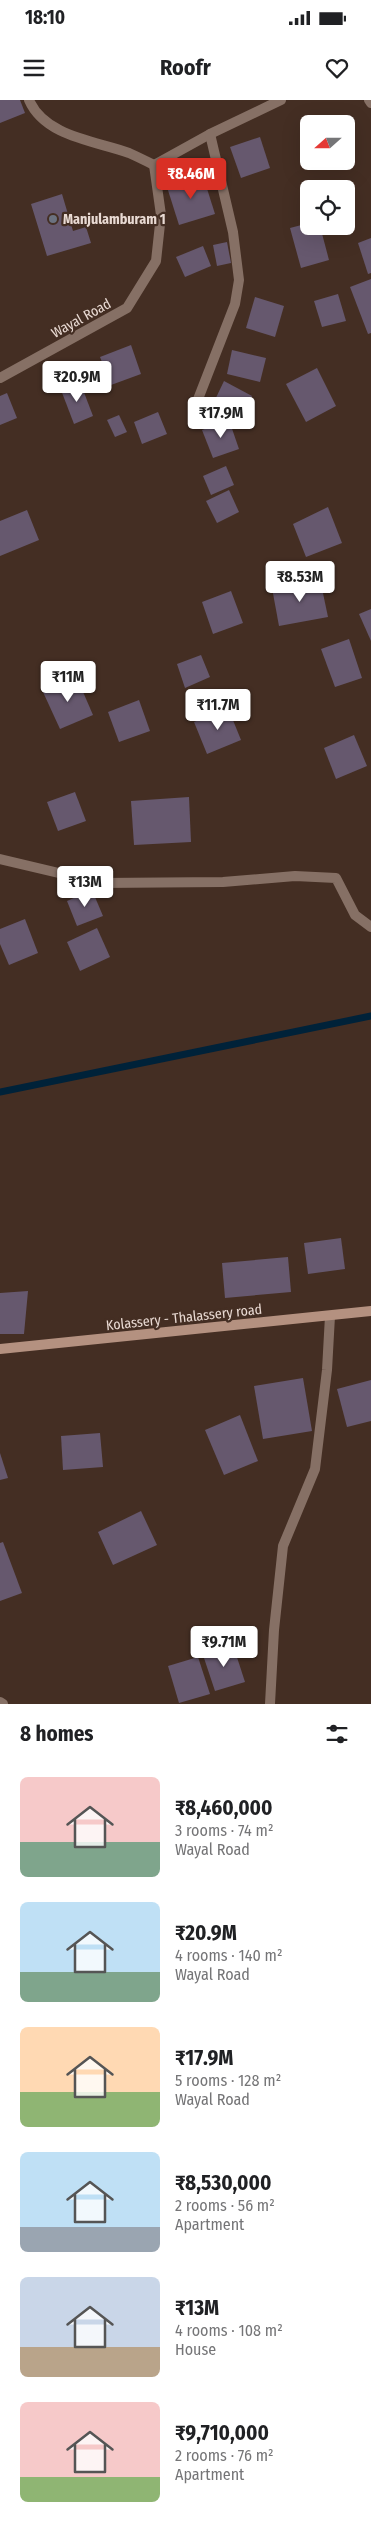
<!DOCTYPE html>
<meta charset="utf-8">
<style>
:root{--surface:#fff;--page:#f6f6f6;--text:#202124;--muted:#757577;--accent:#d93025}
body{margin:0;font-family:"Fira Sans Condensed",sans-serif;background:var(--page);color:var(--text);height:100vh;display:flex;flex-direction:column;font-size:19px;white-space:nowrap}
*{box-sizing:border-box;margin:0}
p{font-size:16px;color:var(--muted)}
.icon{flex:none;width:28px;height:28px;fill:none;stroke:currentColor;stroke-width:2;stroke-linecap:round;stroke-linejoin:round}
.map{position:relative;height:1604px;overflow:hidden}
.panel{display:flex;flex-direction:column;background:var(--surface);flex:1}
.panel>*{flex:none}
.needle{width:32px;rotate:249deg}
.controls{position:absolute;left:300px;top:15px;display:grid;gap:10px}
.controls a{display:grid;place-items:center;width:55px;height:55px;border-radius:8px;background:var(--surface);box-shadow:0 5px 20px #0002;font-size:25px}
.price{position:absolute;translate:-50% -42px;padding:0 11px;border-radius:5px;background:#fff;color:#222;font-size:16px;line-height:32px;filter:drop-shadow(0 1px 2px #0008)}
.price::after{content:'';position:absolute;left:50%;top:30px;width:15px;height:11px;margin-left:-8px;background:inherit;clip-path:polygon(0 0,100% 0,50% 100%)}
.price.current{background:var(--accent);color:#fff}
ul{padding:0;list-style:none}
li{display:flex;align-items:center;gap:15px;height:125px;padding:0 20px}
li span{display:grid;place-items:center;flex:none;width:140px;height:100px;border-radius:8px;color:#555}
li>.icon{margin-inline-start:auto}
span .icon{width:60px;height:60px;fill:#fffc;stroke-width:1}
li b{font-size:21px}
h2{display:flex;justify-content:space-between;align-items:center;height:60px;padding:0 20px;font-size:21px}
.status{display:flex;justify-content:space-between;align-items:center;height:35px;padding:0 25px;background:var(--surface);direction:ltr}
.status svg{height:14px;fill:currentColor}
header{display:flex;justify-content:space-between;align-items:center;height:65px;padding:0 20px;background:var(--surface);font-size:22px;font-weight:700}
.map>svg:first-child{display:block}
</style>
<div class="status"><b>18:10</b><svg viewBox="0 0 49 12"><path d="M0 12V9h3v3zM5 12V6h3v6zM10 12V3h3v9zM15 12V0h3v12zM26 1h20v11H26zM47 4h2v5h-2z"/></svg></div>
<header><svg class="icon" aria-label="menu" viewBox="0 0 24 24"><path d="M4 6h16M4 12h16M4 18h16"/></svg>Roofr<svg class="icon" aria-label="heart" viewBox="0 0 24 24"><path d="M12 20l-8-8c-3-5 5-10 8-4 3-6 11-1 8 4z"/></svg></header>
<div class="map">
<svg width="371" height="1604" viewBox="0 0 371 1604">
<rect width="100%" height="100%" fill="#442e23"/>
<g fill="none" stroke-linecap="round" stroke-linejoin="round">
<path stroke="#002239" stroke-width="7" d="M0 992 371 916"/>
</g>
<g fill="#66586e">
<path d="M0 0H20L25 13 0 23Z"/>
<path d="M260 37 270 68 241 78 230 47Z"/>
<path d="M203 76 215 114 179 125 167 87Z"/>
<path d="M62 94 73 131 86 127 91 143 47 156 31 104Z"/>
<path d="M309 123V126H320L329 160 301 168 290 128Z"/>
<path d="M371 138V173L368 174 358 143Z"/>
<path d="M227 142 231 163 217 166 213 145Z"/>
<path d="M203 146 211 166 185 177 176 157Z"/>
<path d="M371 179V233L368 234 350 187Z"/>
<path d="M338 194 346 221 322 227 314 201Z"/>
<path d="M255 197 284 206 275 237 246 228Z"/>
<path d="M131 245 141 274 111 285 100 257Z"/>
<path d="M232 250 266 258 260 282 227 274Z"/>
<path d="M317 268 336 306 306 322 286 284Z"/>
<path d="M224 281 252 296 240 318 213 304Z"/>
<path d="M80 282 93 316 74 324 61 290Z"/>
<path d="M7 293 17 318 0 325V296Z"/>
<path d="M158 312 167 334 142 344 134 322Z"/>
<path d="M119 315 127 332 115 337 107 320Z"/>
<path d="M229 320 239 349 213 358 202 330Z"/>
<path d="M226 366 234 385 211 395 203 376Z"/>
<path d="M229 390 239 412 217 423 206 401Z"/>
<path d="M328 407 342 443 306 457 293 424Z"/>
<path d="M27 410 39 440 0 456V421Z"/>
<path d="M320 479 328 517 279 526 272 488Z"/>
<path d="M231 491 243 523 213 534 202 502Z"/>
<path d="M371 509V541L359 514Z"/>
<path d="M349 539 362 578 335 587 321 549Z"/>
<path d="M201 555 210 577 185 588 177 564Z"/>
<path d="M77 578 93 615 60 629 43 592Z"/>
<path d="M139 600 150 631 119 642 108 612Z"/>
<path d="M228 608 241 640 207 654 194 622Z"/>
<path d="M354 635 367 666 336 679 324 648Z"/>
<path d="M75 692 86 721 58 731 47 702Z"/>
<path d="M189 697 191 742 134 745 131 701Z"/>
<path d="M92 790 103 816 77 826 67 801Z"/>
<path d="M25 819 38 853 9 865 0 844V829Z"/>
<path d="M97 828 110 857 80 871 67 842Z"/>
<path d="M341 1138 345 1169 308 1174 304 1143Z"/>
<path d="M288 1157 291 1192 225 1198 222 1163Z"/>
<path d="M28 1191 24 1234H0V1193Z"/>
<path d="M303 1278 312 1331 263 1339 254 1286Z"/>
<path d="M371 1280V1321L347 1327 337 1289Z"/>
<path d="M240 1315 258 1361 224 1375 205 1330Z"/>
<path d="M100 1333 103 1367 63 1370 61 1336Z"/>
<path d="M0 1353 8 1378 0 1380Z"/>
<path d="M141 1411 157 1445 113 1465 98 1432Z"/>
<path d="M3 1442 22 1493 0 1501V1443Z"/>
<path d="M233 1545 245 1582 215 1591 203 1555Z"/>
<path d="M198 1557 210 1594 179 1603 168 1566Z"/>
</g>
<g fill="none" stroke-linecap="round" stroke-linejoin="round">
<g stroke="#867065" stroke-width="10">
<path d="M29 0C45 37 96 41 129 53 138 57 146 61 154 65"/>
<path d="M369 0 371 3"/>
<path d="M0 278 127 208 156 161 161 115 154 65 210 34 281 0"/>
<path d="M193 312 235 204 239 180 233 132 210 34"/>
<path d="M0 759 101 783 223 782 295 776 336 778 355 815 371 827"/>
<path d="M0 1602 3 1604"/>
<path d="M270 1604 274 1530 283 1446 315 1369 327 1270 330 1216"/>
</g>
<path stroke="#b49180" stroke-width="10" d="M0 1249 371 1211"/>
</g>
<circle fill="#6b7280" stroke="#442e23" stroke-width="2" cx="53" cy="119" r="5"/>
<g text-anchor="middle" stroke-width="4.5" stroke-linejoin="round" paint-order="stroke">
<g font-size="14" font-weight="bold" fill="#e9dad3" stroke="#442e23" text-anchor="start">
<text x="63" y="124">Manjulamburam 1</text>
</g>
<g font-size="14" fill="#e9dad3" stroke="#442e23">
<text transform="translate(81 218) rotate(-29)" y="5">Wayal Road</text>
<text transform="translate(184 1217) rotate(-6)" y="5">Kolassery - Thalassery road</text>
</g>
</g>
</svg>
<div class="controls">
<a><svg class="needle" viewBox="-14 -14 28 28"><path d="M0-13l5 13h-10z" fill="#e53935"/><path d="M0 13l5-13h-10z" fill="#757577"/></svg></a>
<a><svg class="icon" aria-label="locate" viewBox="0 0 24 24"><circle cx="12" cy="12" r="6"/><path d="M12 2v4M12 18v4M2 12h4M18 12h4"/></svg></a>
</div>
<b class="price current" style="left:191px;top:100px">₹8.46M</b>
<b class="price" style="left:77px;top:303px">₹20.9M</b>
<b class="price" style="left:221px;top:339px">₹17.9M</b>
<b class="price" style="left:300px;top:503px">₹8.53M</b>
<b class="price" style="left:68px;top:603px">₹11M</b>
<b class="price" style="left:218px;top:631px">₹11.7M</b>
<b class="price" style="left:85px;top:808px">₹13M</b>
<b class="price" style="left:224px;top:1568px">₹9.71M</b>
</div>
<section class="panel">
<h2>8 homes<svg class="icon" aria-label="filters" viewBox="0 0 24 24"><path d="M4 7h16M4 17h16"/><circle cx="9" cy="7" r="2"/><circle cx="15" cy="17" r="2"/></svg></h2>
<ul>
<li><span style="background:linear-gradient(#f6c9c9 65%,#7fa58c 0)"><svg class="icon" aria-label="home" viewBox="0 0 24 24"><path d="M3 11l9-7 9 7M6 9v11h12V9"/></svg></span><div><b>₹8,460,000</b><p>3 rooms · 74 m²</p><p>Wayal Road</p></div></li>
<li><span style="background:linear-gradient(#bfe0f5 70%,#7fa58c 0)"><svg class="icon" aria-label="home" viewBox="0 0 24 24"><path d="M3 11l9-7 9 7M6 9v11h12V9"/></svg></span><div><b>₹20.9M</b><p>4 rooms · 140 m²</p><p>Wayal Road</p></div></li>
<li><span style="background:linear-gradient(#ffd9b3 65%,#8fb573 0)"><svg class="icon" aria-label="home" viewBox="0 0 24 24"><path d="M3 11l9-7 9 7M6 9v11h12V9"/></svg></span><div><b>₹17.9M</b><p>5 rooms · 128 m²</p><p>Wayal Road</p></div></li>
<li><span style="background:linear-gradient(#bfe0f5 75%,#9aa5b1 0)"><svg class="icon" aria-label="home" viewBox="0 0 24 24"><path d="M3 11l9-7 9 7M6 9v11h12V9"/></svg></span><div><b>₹8,530,000</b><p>2 rooms · 56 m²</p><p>Apartment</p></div></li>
<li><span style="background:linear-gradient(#c9d6e8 70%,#b9a48a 0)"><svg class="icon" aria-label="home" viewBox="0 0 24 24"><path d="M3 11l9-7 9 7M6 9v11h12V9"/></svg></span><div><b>₹13M</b><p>4 rooms · 108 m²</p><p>House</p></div></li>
<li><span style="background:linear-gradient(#f6c9c9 75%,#8fb573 0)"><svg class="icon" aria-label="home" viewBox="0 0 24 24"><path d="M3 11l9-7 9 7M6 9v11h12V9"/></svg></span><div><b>₹9,710,000</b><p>2 rooms · 76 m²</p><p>Apartment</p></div></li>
</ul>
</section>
